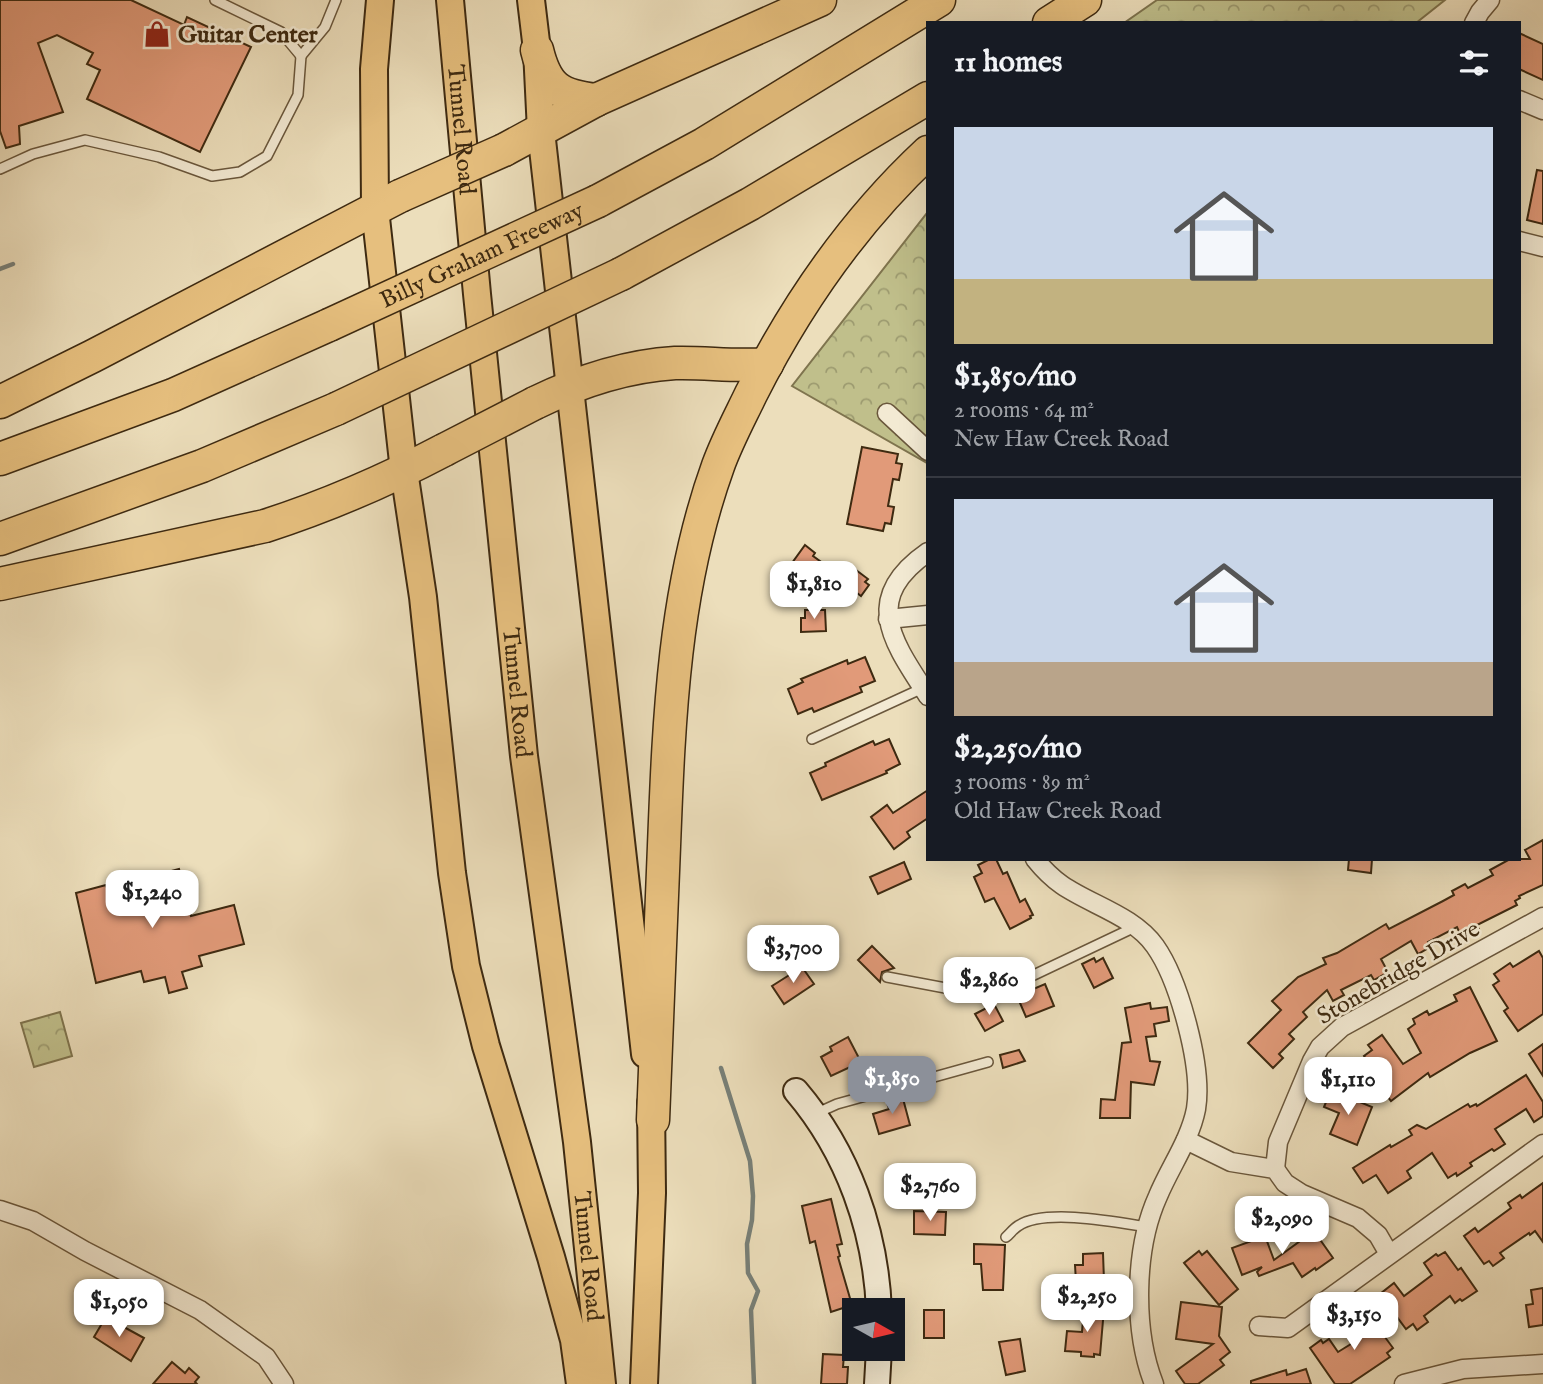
<!DOCTYPE html>
<meta charset="utf-8">
<style>
:root{--surface:#171b24;--page:#20242c;--text:#f1f3f6;--muted:#9ea1a6;--line:#363941;--accent:#8c9099}
body{margin:0;font-family:"IM FELL English",serif;background:var(--page);color:var(--text);height:100vh;display:flex;flex-direction:column;font-size:26px;white-space:nowrap}
*{box-sizing:border-box;margin:0}
p{font-size:23px;color:var(--muted)}
.icon{flex:none;width:38px;height:38px;fill:none;stroke:currentColor;stroke-width:2;stroke-linecap:round;stroke-linejoin:round}
.map{position:relative;flex:1;overflow:hidden}
.panel{position:absolute;left:926px;top:21px;width:595px;height:840px;display:flex;flex-direction:column;background:var(--surface);border-radius:0px;box-shadow:0 7px 28px #0002}
.panel>*{flex:none}
.needle{width:46px;rotate:98deg}
.tools{position:absolute;left:842px;top:1298px;display:grid;gap:14px}
.tools a{display:grid;place-items:center;width:63px;height:63px;border-radius:0px;background:var(--surface);box-shadow:0 7px 28px #0002;font-size:35px}
.price{position:absolute;translate:-50% -60px;padding:0 16px;border-radius:14px;background:#fff;color:#222;font-size:23px;line-height:46px;filter:drop-shadow(0 2px 4px #0008)}
.price::after{content:'';position:absolute;left:50%;top:42px;width:21px;height:16px;margin-left:-10px;background:inherit;clip-path:polygon(0 0,100% 0,50% 100%)}
.price.current{background:var(--accent);color:#fff}
ul{padding:0;list-style:none}
li{display:grid;align-content:center;gap:14px;height:371px;padding:0 28px}
li+li{border-top:2px solid var(--line)}
li span{display:grid;place-items:center;height:217px;border-radius:0px;color:#555}
li>.icon{margin-inline-start:auto}
span .icon{width:126px;height:126px;fill:#fffc;stroke-width:1}
li b{font-size:30px}
h2{display:flex;justify-content:space-between;align-items:center;height:84px;padding:0 28px;font-size:30px}
.map>svg:first-child{display:block}
</style>
<div class="map">
<svg width="1543" height="1384" viewBox="0 0 1543 1384">
<defs>
<pattern id="forest-crowns" width="20" height="18" patternUnits="userSpaceOnUse" patternTransform="scale(1.75)"><rect width="20" height="18" fill="#c0bf8b"/><path d="M2 6a3 3 0 1 1 6 0M12 15a3 3 0 1 1 6 0" fill="none" stroke="#9d9b70"/></pattern>
</defs>
<rect width="100%" height="100%" fill="#ecdebb"/>
<filter id="stains"><feTurbulence type="fractalNoise" baseFrequency=".00286" numOctaves="4"/><feColorMatrix values="0 0 0 0 .2 0 0 0 0 .09 0 0 0 0 .02 0 0 0 .5 -.17"/></filter>
<radialGradient id="worn" r=".72"><stop offset=".6" stop-color="#630" stop-opacity="0"/><stop offset="1" stop-color="#630" stop-opacity=".3"/></radialGradient>
<g fill="url(#forest-crowns)" stroke="#7f744e" stroke-width="2">
<path d="M1157 0H1445L1416 23H1124Z"/>
<path d="M927 213V463L792 386Z"/>
<path d="M60 1012 72 1056 34 1067 21 1023Z"/>
</g>
<g fill="none" stroke-linecap="round" stroke-linejoin="round">
<g stroke="#788078" stroke-width="4.5">
<path d="M0 269 13 264"/>
<path d="M721 1068 750 1161 753 1196 752 1220 747 1244 748 1273 758 1291 751 1310 754 1384"/>
</g>
</g>
<g fill="#e19a79" stroke="#3e2a11" stroke-width="2">
<path d="M0 0H131L184 25 187 17 251 47 200 152 87 99 100 70 87 64 93 53 57 35 38 43 63 112 19 126 20 144 6 148 0 131Z"/>
<path d="M1519 33 1543 44V80L1519 69Z"/>
<path d="M1537 170 1543 171V224L1527 220Z"/>
<path d="M862 447 898 454 896 463 902 464 899 480 893 479 888 506 894 507 891 524 885 523 883 531 847 524Z"/>
<path d="M805 545 815 553 813 556 824 564 813 578 792 563Z"/>
<path d="M852 567 868 579 865 582 869 585 861 596 857 593 855 596 839 584Z"/>
<path d="M805 610H825L826 631 801 632V618H805Z"/>
<path d="M865 657 875 681 860 687 862 692 814 712 812 708 798 714 788 689 803 682 801 679 847 660 848 664Z"/>
<path d="M889 739 900 764 886 771 887 773 822 800 810 773 826 766 825 763 873 741 875 745Z"/>
<path d="M928 790V818L907 832 910 837 894 849 871 817 887 805 893 813Z"/>
<path d="M1543 840V885L1519 896 1520 898 1515 901 1517 905 1477 925 1479 929 1462 938 1457 927 1428 942 1430 947 1418 954 1411 941 1381 959 1388 972 1374 980 1371 975 1341 990 1344 995 1333 1001 1327 990 1303 1012 1307 1017 1289 1034 1294 1039 1279 1054 1283 1058 1273 1068 1248 1043 1281 1010 1272 1001 1298 977 1326 964 1323 958 1337 953 1386 924 1389 929 1443 901 1454 895 1452 891 1465 884 1468 888 1493 875 1490 870 1510 859H1530L1525 850Z"/>
<path d="M990 859H996L1003 874 1007 872 1020 902 1025 899 1033 915 1030 916 1031 918 1010 929 994 898 985 902 974 877 982 873 978 865Z"/>
<path d="M1349 859H1372L1371 873 1348 870Z"/>
<path d="M904 862 911 879 878 894 870 877Z"/>
<path d="M179 869 191 916 234 905 244 944 199 956 202 966 182 972 187 988 169 993 165 977 144 982 141 971 96 983 76 893 106 885 107 888Z"/>
<path d="M872 946 894 968 882 972 880 982 858 960Z"/>
<path d="M1539 951 1543 958V1014L1518 1031 1504 1011 1508 1008 1493 985 1499 981 1494 974 1510 963 1513 967Z"/>
<path d="M1094 958 1096 962 1103 958 1113 978 1094 988 1082 964Z"/>
<path d="M802 967 814 984 784 1004 772 986Z"/>
<path d="M1045 984 1054 1006 1026 1017 1017 996Z"/>
<path d="M1470 987 1497 1041 1470 1053 1430 1077 1428 1073 1391 1101 1376 1081 1380 1078 1364 1056 1372 1050 1368 1045 1382 1035 1403 1064 1421 1053 1408 1029 1415 1024 1413 1019 1427 1011 1429 1015 1457 1001 1454 995Z"/>
<path d="M1150 1003 1151 1009 1167 1007 1169 1021 1154 1024 1156 1036 1146 1037 1150 1061 1160 1062 1154 1085 1131 1082 1130 1118H1100L1101 1099 1115 1100 1122 1043 1131 1042 1125 1008Z"/>
<path d="M994 1004 1003 1021 985 1031 975 1014Z"/>
<path d="M848 1037 861 1062 831 1076 821 1057 832 1051 830 1047Z"/>
<path d="M1543 1044V1076L1529 1054Z"/>
<path d="M1019 1050 1025 1061 1003 1068 1000 1055Z"/>
<path d="M1526 1075 1543 1102V1116L1534 1122 1526 1109 1495 1129 1505 1144 1494 1151 1492 1149 1470 1163 1472 1166 1457 1176 1456 1173 1448 1178 1432 1153 1407 1171 1411 1178 1388 1193 1376 1175 1363 1183 1353 1168 1390 1145 1391 1147 1412 1135 1409 1130 1417 1125 1426 1129 1468 1104 1470 1107 1476 1104 1477 1106Z"/>
<path d="M1331 1090 1372 1107 1357 1145 1330 1134 1339 1113 1324 1107Z"/>
<path d="M902 1095 910 1125 879 1134 873 1114 889 1109 886 1100Z"/>
<path d="M1543 1183V1242L1535 1231 1530 1235 1529 1233 1500 1253 1504 1258 1493 1266 1489 1261 1484 1264 1464 1236 1475 1228 1478 1232 1511 1208 1508 1203 1520 1195 1522 1198Z"/>
<path d="M831 1199 842 1244 837 1245 840 1256 838 1257 852 1305 831 1312 815 1241 810 1243 802 1206Z"/>
<path d="M914 1211 946 1212 945 1235 914 1234Z"/>
<path d="M1314 1231 1333 1258 1316 1270 1315 1268 1302 1277 1293 1263 1259 1276 1257 1272 1262 1267 1242 1275 1232 1248 1265 1236 1274 1260Z"/>
<path d="M974 1244 1005 1245 1003 1290H983L981 1264H974Z"/>
<path d="M1199 1251 1202 1255 1207 1251 1238 1289 1219 1305 1184 1263Z"/>
<path d="M1445 1252 1458 1270 1461 1268 1477 1291 1462 1301 1460 1299 1455 1303 1450 1296 1424 1316 1428 1322 1417 1330 1413 1324 1406 1329 1380 1294 1394 1283 1404 1296 1432 1275 1424 1263 1436 1254 1438 1256Z"/>
<path d="M1103 1253 1104 1281 1076 1282 1075 1265H1083V1254Z"/>
<path d="M1543 1288V1325L1529 1327 1526 1305 1533 1304 1531 1290Z"/>
<path d="M1181 1302 1222 1307 1219 1336 1230 1352 1220 1360 1224 1365 1198 1384H1185L1176 1371 1213 1344 1176 1339Z"/>
<path d="M1084 1307 1104 1309 1100 1355 1094 1354V1357L1081 1356V1352L1065 1351 1067 1331 1082 1332Z"/>
<rect x="924" y="1310" width="20" height="28"/>
<path d="M1365 1310 1393 1348 1387 1353 1390 1357 1350 1384H1335L1310 1348 1321 1340 1323 1343 1329 1339 1338 1352 1359 1339 1348 1324Z"/>
<path d="M104 1320 112 1324 113 1321 144 1338 131 1361 94 1337Z"/>
<path d="M1020 1339 1025 1371 1006 1375 999 1342Z"/>
<path d="M823 1354 844 1355 843 1367H848L847 1384H821Z"/>
<path d="M172 1362 185 1373 189 1368 199 1377 195 1382 197 1384H153Z"/>
<path d="M1306 1369 1311 1384H1251V1381L1286 1370 1287 1375Z"/>
</g>
<g fill="none" stroke-linecap="round" stroke-linejoin="round">
<defs>
<g id="lane">
<path d="M215 0 281 32 301 56 325 27 336 0"/>
<path d="M0 169 33 154 85 140 159 157 212 176 240 172 267 156 298 95 301 56"/>
<path d="M812 739 923 688"/>
<path d="M887 977 956 990 995 988 1017 983 1135 927"/>
<path d="M817 1113 837 1104 988 1062"/>
<path d="M1006 1237C1010 1234 1013 1229 1018 1226 1044 1208 1116 1222 1147 1227"/>
</g>
<g id="street">
<path d="M1474 23 1480 12 1490 0"/>
<path d="M1519 100 1543 110"/>
<path d="M1519 241 1543 247"/>
<path d="M887 413 928 451"/>
<path d="M928 552C860 599 893 642 928 696"/>
<path d="M888 619 928 615"/>
<path d="M1035 859C1043 869 1052 878 1062 885 1091 905 1134 916 1155 946 1179 980 1203 1067 1196 1109 1190 1140 1170 1167 1158 1196 1134 1249 1133 1330 1154 1384"/>
<path d="M1186 1140 1231 1162 1275 1169 1285 1183 1302 1194 1358 1218 1378 1235 1389 1254"/>
<path d="M1275 1169 1278 1142 1312 1061 1320 1047 1342 1027 1543 917"/>
<path d="M0 1210 33 1221 85 1251 200 1310 266 1357 284 1384"/>
<path d="M1259 1326 1288 1328 1543 1144"/>
<path d="M1404 1384 1463 1369 1543 1364"/>
</g>
<g id="secondary">
<path d="M796 1091C848 1152 876 1231 879 1311"/>
<path d="M877 1384 879 1349"/>
</g>
<g id="primary">
<path d="M380 0 374 69 375 209 404 471 423 597 452 873 466 966 486 1046 551 1257 574 1340 580 1384"/>
<path id="s1" d="M450 0 477 294 524 756 577 1142 602 1384"/>
<path d="M531 0 537 50 541 131 645 1054"/>
<path d="M644 1384 652 1193 651 1103"/>
</g>
<g id="highway">
<path d="M1049 23 1085 0"/>
<path d="M537 50C546 87 559 96 596 100"/>
<path d="M504 150 596 100 820 0"/>
<path d="M598 201 704 144 939 0"/>
<path d="M621 274 750 204 928 98"/>
<path d="M0 402 93 356 400 196"/>
<path d="M535 403C578 382 626 366 675 363 706 362 735 367 767 364"/>
<path d="M0 459 173 395 329 325"/>
<path d="M0 539 202 466 336 409"/>
<path d="M0 584 265 526C327 506 387 480 444 450"/>
<path d="M653 1120C656 1028 661 937 664 846 669 717 674 588 718 466 727 441 740 417 751 394 796 305 855 220 928 152"/>
</g>
</defs>
<use href="#lane" stroke="#6a573c" stroke-width="12"/>
<use href="#street" stroke="#6a573c" stroke-width="21"/>
<use href="#secondary" stroke="#3e2a11" stroke-width="28"/>
<use href="#primary" stroke="#3e2a11" stroke-width="30"/>
<use href="#highway" stroke="#3e2a11" stroke-width="35"/>
<use href="#lane" stroke="#f3ead3" stroke-width="9"/>
<use href="#street" stroke="#f3ead3" stroke-width="18"/>
<use href="#secondary" stroke="#f3ead3" stroke-width="24"/>
<use href="#primary" stroke="#e6bf7e" stroke-width="26"/>
<use href="#highway" stroke="#e6bf7e" stroke-width="32"/>
<defs>
<g id="highway-bridge">
<path d="M400 196 504 150"/>
<path id="s2" d="M329 325 598 201"/>
<path d="M336 409 621 274"/>
<path d="M444 450 535 403"/>
</g>
</defs>
<use href="#highway-bridge" stroke="#3e2a11" stroke-width="35" stroke-linecap="butt"/>
<use href="#highway-bridge" stroke="#e6bf7e" stroke-width="32"/>
</g>
<defs>
<symbol id="shop-bare" viewBox="-9 -9 18 18"><path d="M-5-2.5h2.3a2.7 3.5 0 0 1 5.4 0H5L5.5 6h-11ZM-1.5-2.5h3a1.5 2.3 0 0 0-3 0Z" fill="#8f2418" stroke="#f3ead3" stroke-width="2.5" paint-order="stroke"/></symbol>
</defs>
<g fill-rule="evenodd">
<use href="#shop-bare" x="138" y="15" width="38" height="38"/>
</g>
<g text-anchor="middle" stroke-width="5" stroke-linejoin="round" paint-order="stroke">
<g font-size="24" font-weight="bold" fill="#3e2a11" stroke="#f3ead3" text-anchor="start">
<text x="178" y="42">Guitar Center</text>
</g>
<g font-size="24" fill="#3e2a11" stroke="#f3ead3">
<text dy="8" stroke="none"><textPath href="#s1" startOffset="130">Tunnel Road</textPath></text>
<text dy="8" stroke="none"><textPath href="#s2" startOffset="168">Billy Graham Freeway</textPath></text>
<text dy="8" stroke="none"><textPath href="#s1" startOffset="696">Tunnel Road</textPath></text>
<text transform="translate(1398 972) rotate(-30)" y="8">Stonebridge Drive</text>
<text dy="8" stroke="none"><textPath href="#s1" startOffset="1264">Tunnel Road</textPath></text>
</g>
</g>
<rect width="100%" height="100%" filter="url(#stains)"/>
<rect width="100%" height="100%" fill="url(#worn)"/>
</svg>
<div class="tools">
<a><svg class="needle" viewBox="-14 -14 28 28"><path d="M0-13l5 13h-10z" fill="#e53935"/><path d="M0 13l5-13h-10z" fill="#9ea1a6"/></svg></a>
</div>
<b class="price" style="left:814px;top:621px">$1,810</b>
<b class="price" style="left:152px;top:930px">$1,240</b>
<b class="price" style="left:793px;top:985px">$3,700</b>
<b class="price" style="left:989px;top:1017px">$2,860</b>
<b class="price current" style="left:892px;top:1116px">$1,850</b>
<b class="price" style="left:1348px;top:1117px">$1,110</b>
<b class="price" style="left:930px;top:1223px">$2,760</b>
<b class="price" style="left:1282px;top:1256px">$2,090</b>
<b class="price" style="left:1087px;top:1334px">$2,250</b>
<b class="price" style="left:119px;top:1339px">$1,050</b>
<b class="price" style="left:1354px;top:1352px">$3,150</b>
<section class="panel">
<h2>11 homes<svg class="icon" aria-label="filters" viewBox="0 0 24 24"><path d="M4 7h16M4 17h16"/><circle cx="9" cy="7" r="2"/><circle cx="15" cy="17" r="2"/></svg></h2>
<ul>
<li><span style="background:linear-gradient(#c9d6e8 70%,#c2b280 0)"><svg class="icon" aria-label="home" viewBox="0 0 24 24"><path d="M3 11l9-7 9 7M6 9v11h12V9"/></svg></span><div><b>$1,850/mo</b><p>2 rooms · 64 m²</p><p>New Haw Creek Road</p></div></li>
<li><span style="background:linear-gradient(#c9d6e8 75%,#b9a48a 0)"><svg class="icon" aria-label="home" viewBox="0 0 24 24"><path d="M3 11l9-7 9 7M6 9v11h12V9"/></svg></span><div><b>$2,250/mo</b><p>3 rooms · 89 m²</p><p>Old Haw Creek Road</p></div></li>
</ul>
</section>
</div>
